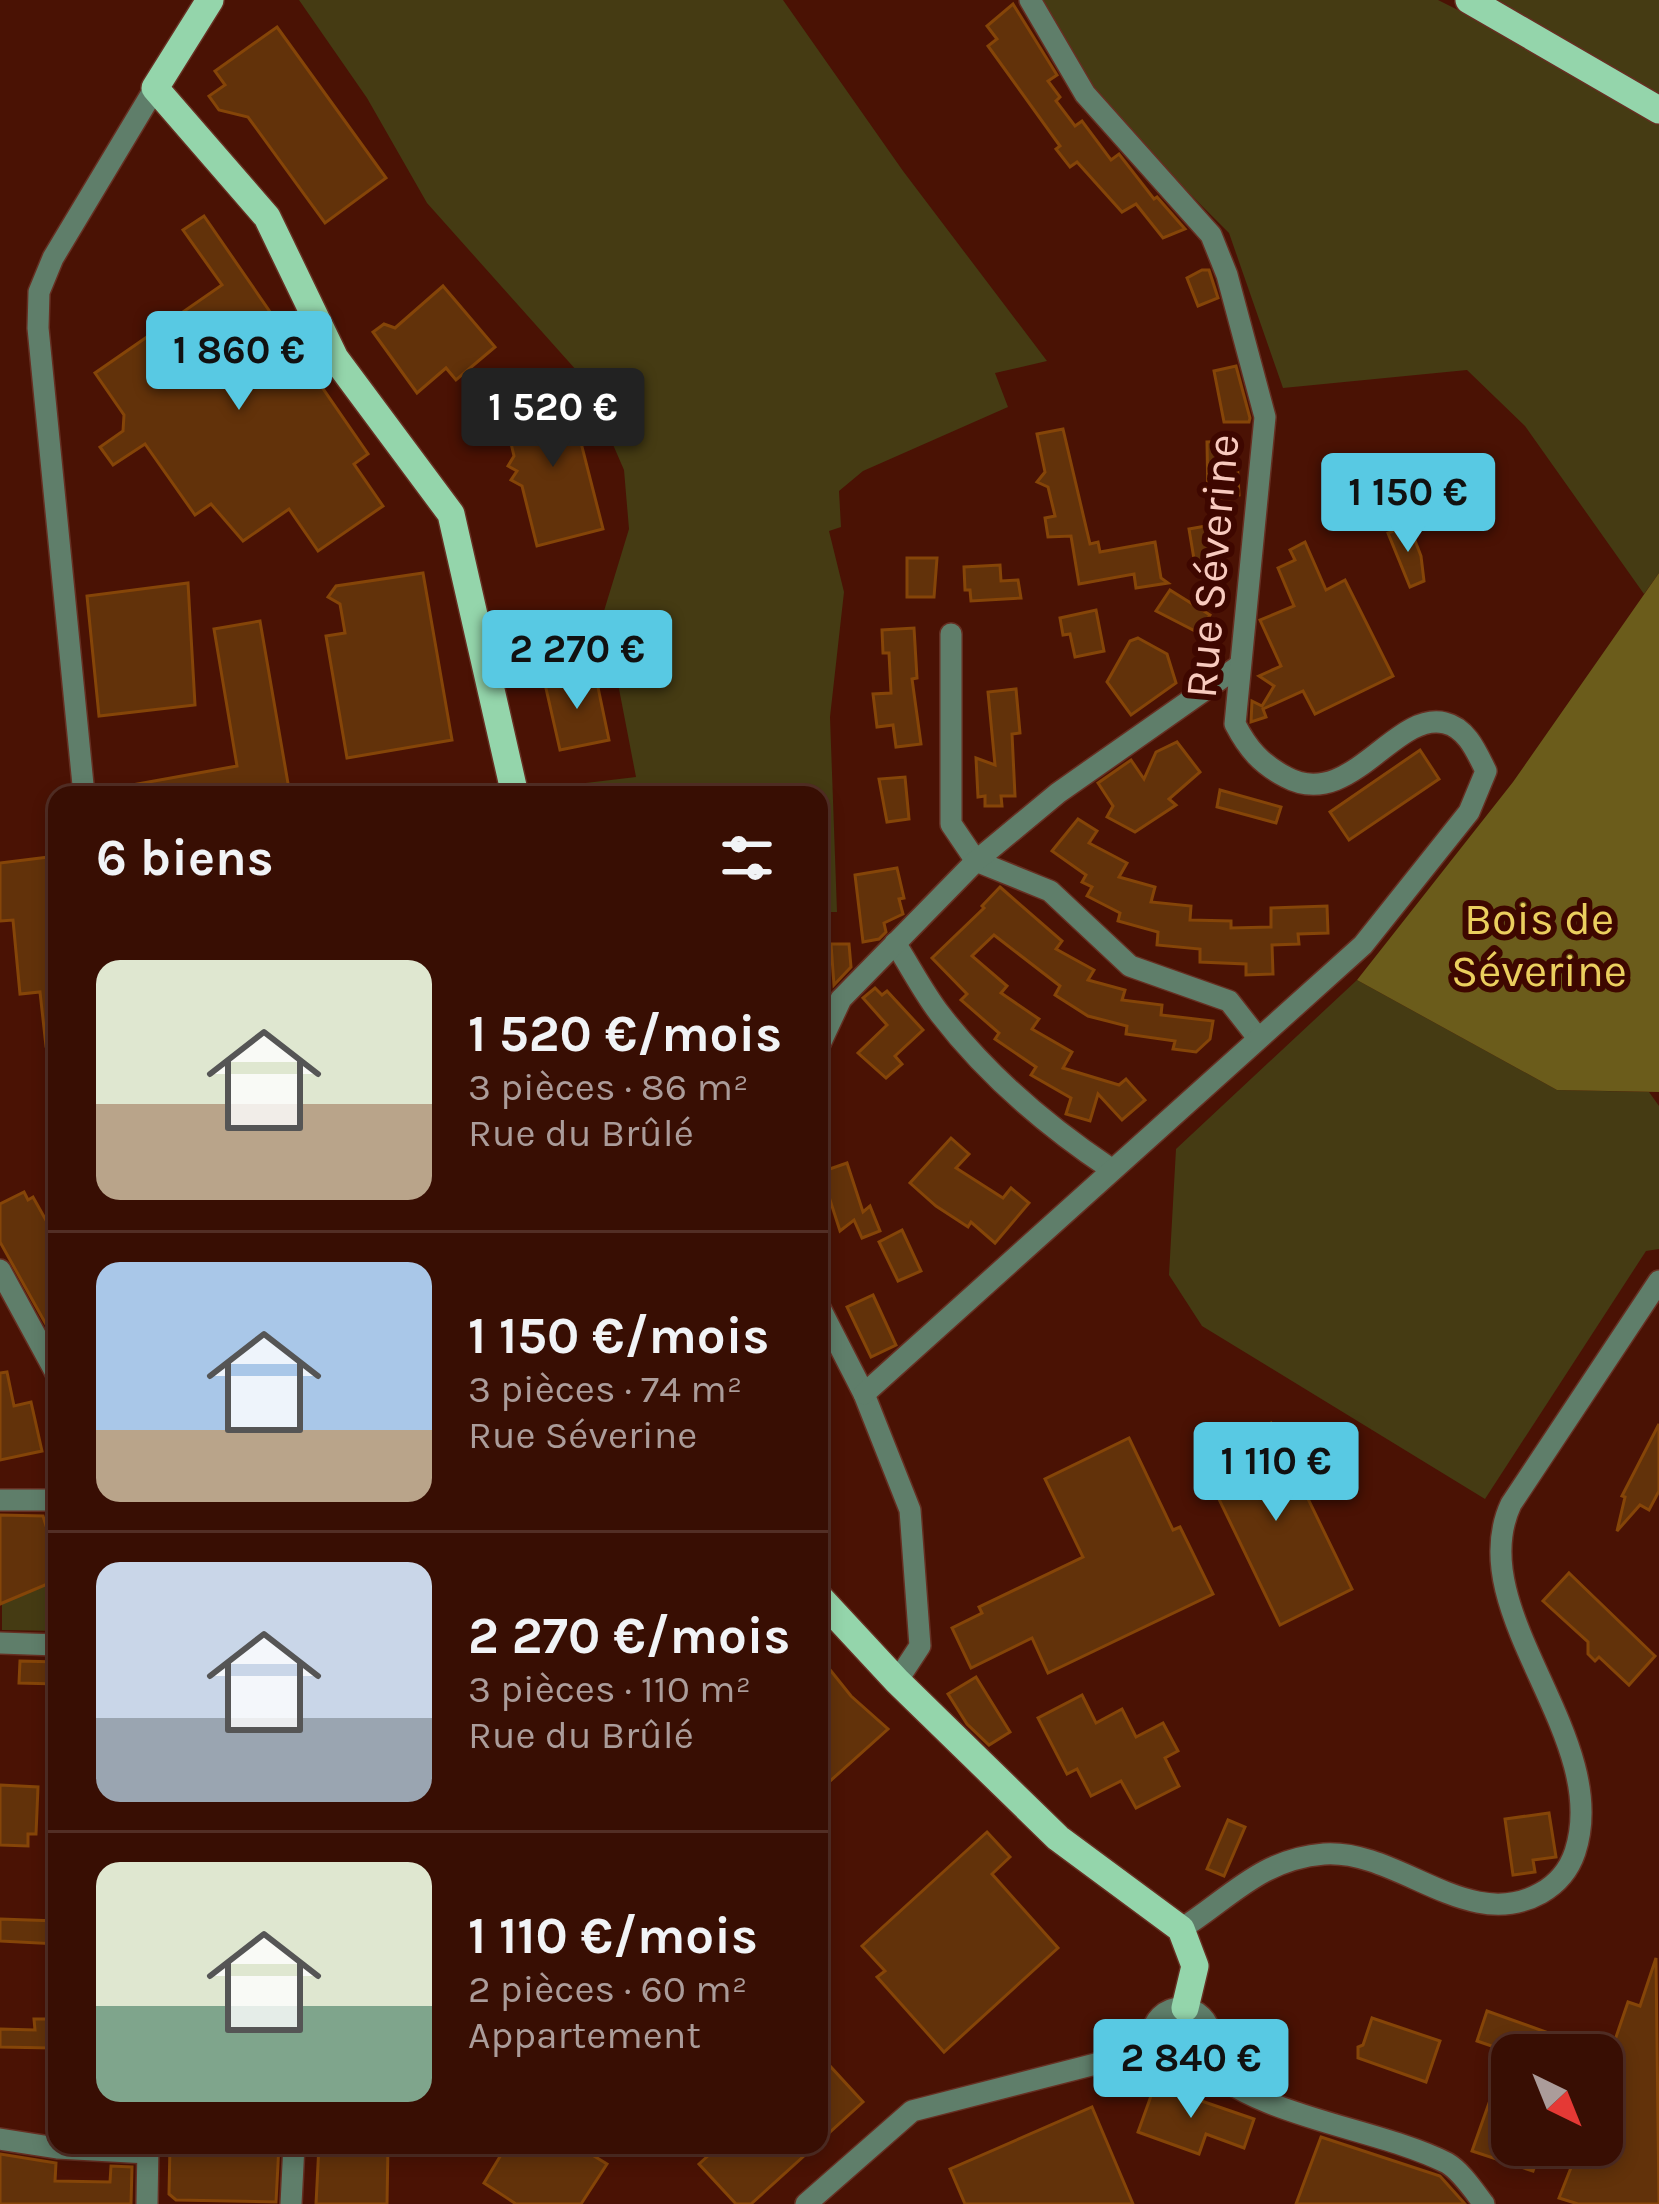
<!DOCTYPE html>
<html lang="fr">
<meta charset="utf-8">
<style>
:root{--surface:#380e03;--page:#431c12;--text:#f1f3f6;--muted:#ab9c9a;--line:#522e25;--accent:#58c9e3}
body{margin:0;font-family:Karla,sans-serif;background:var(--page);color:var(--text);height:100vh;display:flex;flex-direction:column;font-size:45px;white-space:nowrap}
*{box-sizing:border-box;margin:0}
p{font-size:39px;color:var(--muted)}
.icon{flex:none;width:66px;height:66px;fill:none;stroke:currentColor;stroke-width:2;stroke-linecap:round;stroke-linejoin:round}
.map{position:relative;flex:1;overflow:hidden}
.sheet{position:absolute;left:48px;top:786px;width:780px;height:1368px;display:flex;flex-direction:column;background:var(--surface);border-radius:24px;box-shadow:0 6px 18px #0003,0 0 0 3px var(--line)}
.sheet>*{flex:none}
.needle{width:78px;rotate:137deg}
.tools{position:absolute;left:1491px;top:2034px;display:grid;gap:24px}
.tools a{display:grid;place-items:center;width:132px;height:132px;border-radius:24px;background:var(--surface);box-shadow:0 6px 18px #0003,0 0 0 3px var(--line);font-size:60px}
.price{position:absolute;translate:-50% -102px;padding:0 27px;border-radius:12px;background:var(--accent);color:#111;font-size:39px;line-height:78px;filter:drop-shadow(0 3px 6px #0008)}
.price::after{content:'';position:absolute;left:50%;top:72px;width:36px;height:27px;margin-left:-18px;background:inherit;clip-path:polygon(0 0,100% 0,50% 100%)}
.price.active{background:#222;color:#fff}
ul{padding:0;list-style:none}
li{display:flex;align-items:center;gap:36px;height:300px;padding:0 48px}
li+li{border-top:3px solid var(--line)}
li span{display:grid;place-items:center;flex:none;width:336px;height:240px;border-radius:24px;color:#555}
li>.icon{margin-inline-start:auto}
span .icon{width:144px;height:144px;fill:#fffc;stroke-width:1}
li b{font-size:51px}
h2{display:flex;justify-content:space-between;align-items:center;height:144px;padding:0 48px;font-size:51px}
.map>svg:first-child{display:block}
</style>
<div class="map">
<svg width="1659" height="2204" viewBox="0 0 1659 2204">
<rect width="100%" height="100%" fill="#4a1204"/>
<g fill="#453b13">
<path d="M299 0H783L903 171 1047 361 995 373 1008 407 863 471 839 491 841 527 829 531 844 592 830 717 837 912H819V795H553L552 787 636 777 604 611 629 529 624 470 585 380 427 203 367 98Z"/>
<path d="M1039 0H1438L1540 51 1659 124V573L1644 594 1525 426 1467 370 1283 388 1229 233 1148 152 1083 74Z"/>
<path d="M1490 0H1659V98Z"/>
<path d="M1357 980 1557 1090 1649 1092 1659 1106V1249L1646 1251 1485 1499 1202 1326 1169 1275 1176 1149Z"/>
<path d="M57 1580V1631L2 1630V1603Z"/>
</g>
<path fill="#6b5c1b" d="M1659 573V1092L1557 1090 1357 980 1513 782Z"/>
<g fill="#62320a" stroke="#854508" stroke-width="3">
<path d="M1013 4 1057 75 1048 81 1060 97 1056 101 1075 126 1082 121 1111 160 1119 154 1154 199 1157 197 1185 229 1163 238 1136 204 1122 212 1077 162 1070 167 1056 149 1060 146 988 46 997 39 987 26Z"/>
<path d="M277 27 386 178 325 223 248 117 219 110 209 96 225 85 215 71Z"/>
<path d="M204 216 368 454 354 464 383 506 318 551 289 509 243 541 211 504 195 515 145 444 113 465 100 447 123 431 124 415 95 373 222 285 183 230Z"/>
<path d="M1202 270H1209L1218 298 1198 306 1187 278Z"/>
<path d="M443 286 495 347 456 380 446 368 417 393 373 332 384 324 395 328Z"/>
<path d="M1236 366 1250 418 1249 422H1224L1214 371Z"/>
<path d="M566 384 603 529 537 546 522 486 511 480 517 471 508 466 514 456 506 422Z"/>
<path d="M1063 429 1090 544 1098 542 1100 552 1155 542 1161 578 1168 583 1136 588 1134 574 1079 584 1071 536 1048 537 1045 518 1055 516 1048 487 1037 482 1045 472 1037 434Z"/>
<path d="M1236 441 1239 495 1208 500 1207 442Z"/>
<path d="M1217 524 1222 566 1196 571 1189 529Z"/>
<path d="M1409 525 1421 556 1424 581 1410 587 1388 533Z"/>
<path d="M1305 542 1326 590 1345 580 1393 676 1315 714 1303 691 1263 709 1266 717 1251 722 1252 701 1262 706 1274 686 1259 676 1281 666 1260 620 1294 606 1278 568 1295 560 1290 550Z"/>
<path d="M907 558H937L934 597H907Z"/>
<path d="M1000 565 1001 581 1018 580 1021 598 971 601 970 590H965L964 567Z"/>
<path d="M423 573 452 740 347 758 326 636 345 633 340 604 328 597 336 586Z"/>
<path d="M188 583 195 705 99 716 87 596Z"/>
<path d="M1170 590 1210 615 1199 633 1156 611Z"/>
<path d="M1096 610 1104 651 1075 657 1070 634 1063 635 1060 618Z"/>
<path d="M260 621 290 795H122L121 787 237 766 214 629Z"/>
<path d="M914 628 917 678 912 679 921 744 896 747 893 725 877 727 873 694 891 693 889 653H883L882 630Z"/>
<path d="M1138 638 1167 654 1176 683 1131 715 1107 682 1130 641Z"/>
<path d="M595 673 609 740 560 750 545 684Z"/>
<path d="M1016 689 1020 733 1012 734 1015 796H1001L1002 806H985V796L978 797 976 758 995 765 988 692Z"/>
<path d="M1177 742 1200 772 1169 799 1176 805 1135 832 1107 817 1113 806 1098 783 1131 760 1144 779 1156 752Z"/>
<path d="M1420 750 1439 779 1349 840 1330 812Z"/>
<path d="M905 777 909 819 887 822 879 779Z"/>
<path d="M1220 790 1281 807 1276 823 1217 807Z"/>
<path d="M1078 819 1097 831 1089 843 1127 863 1119 877 1155 887 1151 902 1191 906 1190 920 1231 921V928L1271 927V908L1327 906 1328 933 1298 934 1299 944 1272 945 1273 974 1246 975V964L1200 962V949L1157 945 1158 932 1118 921 1120 913 1087 896 1092 887 1082 882 1086 875 1052 851Z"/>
<path d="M57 856V1045L46 1046 40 992 20 994 13 920 0 921V863Z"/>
<path d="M897 868 904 898 899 899 903 914 884 923 886 932 879 939 863 942 855 875Z"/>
<path d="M1000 887 1062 941 1056 949 1094 970 1088 980 1125 990 1122 1000 1162 1005 1161 1015 1213 1021 1210 1039 1196 1052 1173 1049 1175 1041 1126 1034 1127 1026 1088 1016 1055 995 1060 986 994 935 972 956 1007 986 1001 993 1039 1019 1032 1029 1072 1052 1063 1068 1119 1085 1126 1079 1145 1100 1122 1120 1098 1094 1090 1121 1066 1114 1071 1098 1031 1075 1036 1067 995 1039 999 1033 961 1000 967 994 932 958 984 908 982 906Z"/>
<path d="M831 944H849L851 967 834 985Z"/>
<path d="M875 988 882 995 887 991 923 1030 895 1056 902 1064 886 1078 858 1053 887 1025 863 998Z"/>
<path d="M951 1138 969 1154 956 1168 1003 1198 1011 1188 1029 1203 995 1243 971 1222 968 1227 936 1206 910 1183Z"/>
<path d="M847 1163 863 1212 870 1206 880 1231 862 1238 854 1220 840 1231 821 1172Z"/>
<path d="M24 1192 28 1200 33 1197 57 1240V1344L0 1242V1204Z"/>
<path d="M902 1230 921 1271 898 1281 879 1242Z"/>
<path d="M873 1295 896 1345 871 1357 847 1307Z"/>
<path d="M7 1372 14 1406 31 1402 42 1451 0 1460V1373Z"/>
<path d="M1271 1423 1352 1589 1280 1625 1199 1458Z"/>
<path d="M1659 1424V1491L1649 1510 1640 1505 1617 1531 1625 1497 1622 1496Z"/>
<path d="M1129 1438 1173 1530 1180 1527 1213 1594 1048 1673 1032 1638 971 1668 952 1628 982 1613 979 1607 1083 1557 1045 1479Z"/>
<path d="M0 1515 43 1516 57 1561V1580L0 1604Z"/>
<path d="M1569 1573 1655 1656 1629 1685 1599 1657 1595 1661 1588 1654V1642L1543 1601Z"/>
<path d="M819 1656 851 1696 888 1729 819 1791Z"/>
<path d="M20 1661 57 1662V1684L19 1683Z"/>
<path d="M976 1677 1010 1732 989 1745 967 1724 948 1694Z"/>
<path d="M1082 1695 1096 1723 1122 1709 1136 1737 1163 1723 1178 1751 1165 1758 1179 1786 1136 1808 1121 1781 1091 1796 1077 1769 1067 1774 1038 1718Z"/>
<path d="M0 1785 38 1787 36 1834H28V1846L0 1845Z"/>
<path d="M1549 1813 1556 1857 1533 1860 1535 1872 1513 1875 1505 1819Z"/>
<path d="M1228 1820 1245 1827 1224 1876 1207 1869Z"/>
<path d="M987 1832 1010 1857 992 1874 1058 1948 944 2052 877 1977 885 1971 862 1946Z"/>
<path d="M0 1919 57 1921V1944L0 1941Z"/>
<path d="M1656 1958 1659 2204H1578L1559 2198 1580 2145H1602V2078L1628 2002 1640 2006Z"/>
<path d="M1487 2011 1571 2041 1566 2055H1518L1477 2041Z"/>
<path d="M1372 2018 1440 2041 1426 2082 1358 2058V2047L1363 2045Z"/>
<path d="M34 2019H57L51 2048 0 2047V2029L35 2030Z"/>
<path d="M819 2054 863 2102 819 2142Z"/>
<path d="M1155 2085 1254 2119 1244 2148 1206 2134 1199 2154 1138 2132Z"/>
<path d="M1494 2089 1512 2095V2145H1542L1533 2171 1472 2151Z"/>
<path d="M1092 2107 1133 2204H965L950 2169Z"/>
<path d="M1321 2137 1440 2176 1465 2204H1296Z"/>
<path d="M170 2145H279L276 2202 176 2200 169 2194Z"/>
<path d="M319 2145H388L387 2204H316Z"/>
<path d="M507 2145H576L607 2164 581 2204H516L484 2183Z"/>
<path d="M720 2145H816L751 2204H736L699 2164Z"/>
<path d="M0 2154 56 2163 55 2181 110 2182 111 2166 132 2167 131 2204H0Z"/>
</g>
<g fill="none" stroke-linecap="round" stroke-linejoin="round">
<defs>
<g id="minor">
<path d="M951 634V824L976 861"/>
<path d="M84 795 38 328 39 292 53 258 155 88"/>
<path d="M976 861 1050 891 1130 966 1229 1001 1258 1038"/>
<path d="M895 943C910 966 923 992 940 1014 987 1075 1048 1127 1111 1169"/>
<path d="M819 1046 841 999 976 861 1058 793 1239 666"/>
<path d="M0 1270 57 1375"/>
<path d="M819 1306 864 1394 910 1510 920 1646 897 1681"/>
<path d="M864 1394 1363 945 1469 812 1486 771C1477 753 1467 728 1445 723 1395 710 1350 812 1286 777 1261 764 1248 749 1235 724L1265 417 1227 275 1211 235 1085 94 1030 0"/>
<path d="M0 1500H57"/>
<path d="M0 1643 57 1645"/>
<path d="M1181 1929C1230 1898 1261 1859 1324 1854 1399 1849 1468 1934 1541 1893 1557 1884 1569 1870 1575 1852 1613 1737 1461 1611 1511 1504L1659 1281"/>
<circle cx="1181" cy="2037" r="29"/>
<path d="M1200 2060C1256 2118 1376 2127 1447 2163 1461 2171 1474 2191 1484 2204"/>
<path d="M0 2139 57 2148 148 2153"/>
<path d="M147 2204 148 2145"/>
<path d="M291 2204 294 2145"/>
<path d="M806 2204 912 2111 1154 2049"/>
</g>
<g id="major">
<path d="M210 0 155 88 267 217 335 358 451 514 515 795"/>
<path d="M1469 0 1659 110"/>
<path d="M819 1597 897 1681 1058 1838 1181 1929 1195 1966 1185 2008"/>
</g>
</defs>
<use href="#minor" stroke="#662f22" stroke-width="24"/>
<use href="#major" stroke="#662f22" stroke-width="30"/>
<use href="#minor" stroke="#5f7e6a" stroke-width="21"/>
<use href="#major" stroke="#94d5ab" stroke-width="27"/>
</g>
<g text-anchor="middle" stroke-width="12" stroke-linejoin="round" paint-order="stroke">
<g font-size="45" fill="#f8cabe" stroke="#3e0700">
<text transform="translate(1211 566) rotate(-85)" y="16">Rue Séverine</text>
</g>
<g font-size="45" fill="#ebcf5e" stroke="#3e0700">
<text x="1539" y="934">Bois de<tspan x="1539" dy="52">Séverine</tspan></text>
</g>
</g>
</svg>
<div class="tools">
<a><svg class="needle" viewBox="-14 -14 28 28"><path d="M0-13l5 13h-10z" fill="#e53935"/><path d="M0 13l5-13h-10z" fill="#ab9c9a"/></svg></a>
</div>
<b class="price" style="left:239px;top:413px">1 860 €</b>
<b class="price active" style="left:553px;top:470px">1 520 €</b>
<b class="price" style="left:1408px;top:555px">1 150 €</b>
<b class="price" style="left:577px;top:712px">2 270 €</b>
<b class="price" style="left:1276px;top:1524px">1 110 €</b>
<b class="price" style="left:1191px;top:2121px">2 840 €</b>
<section class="sheet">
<h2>6 biens<svg class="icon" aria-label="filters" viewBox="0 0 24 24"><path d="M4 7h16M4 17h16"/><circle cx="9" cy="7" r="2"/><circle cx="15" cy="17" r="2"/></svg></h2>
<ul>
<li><span style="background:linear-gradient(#dfe7d0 60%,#b9a48a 0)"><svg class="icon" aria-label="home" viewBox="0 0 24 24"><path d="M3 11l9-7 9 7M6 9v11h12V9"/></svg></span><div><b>1 520 €/mois</b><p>3 pièces · 86 m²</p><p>Rue du Brûlé</p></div></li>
<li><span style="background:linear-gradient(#a9c7e8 70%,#b9a48a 0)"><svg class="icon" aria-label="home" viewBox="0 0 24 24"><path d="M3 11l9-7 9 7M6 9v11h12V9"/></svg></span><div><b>1 150 €/mois</b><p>3 pièces · 74 m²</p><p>Rue Séverine</p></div></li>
<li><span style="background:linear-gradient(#c9d6e8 65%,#9aa5b1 0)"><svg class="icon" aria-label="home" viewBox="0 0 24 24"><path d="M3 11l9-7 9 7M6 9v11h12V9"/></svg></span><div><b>2 270 €/mois</b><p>3 pièces · 110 m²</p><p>Rue du Brûlé</p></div></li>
<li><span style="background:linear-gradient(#dfe7d0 60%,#7fa58c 0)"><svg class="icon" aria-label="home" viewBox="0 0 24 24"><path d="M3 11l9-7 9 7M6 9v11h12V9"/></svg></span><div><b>1 110 €/mois</b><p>2 pièces · 60 m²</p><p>Appartement</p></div></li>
</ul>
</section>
</div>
